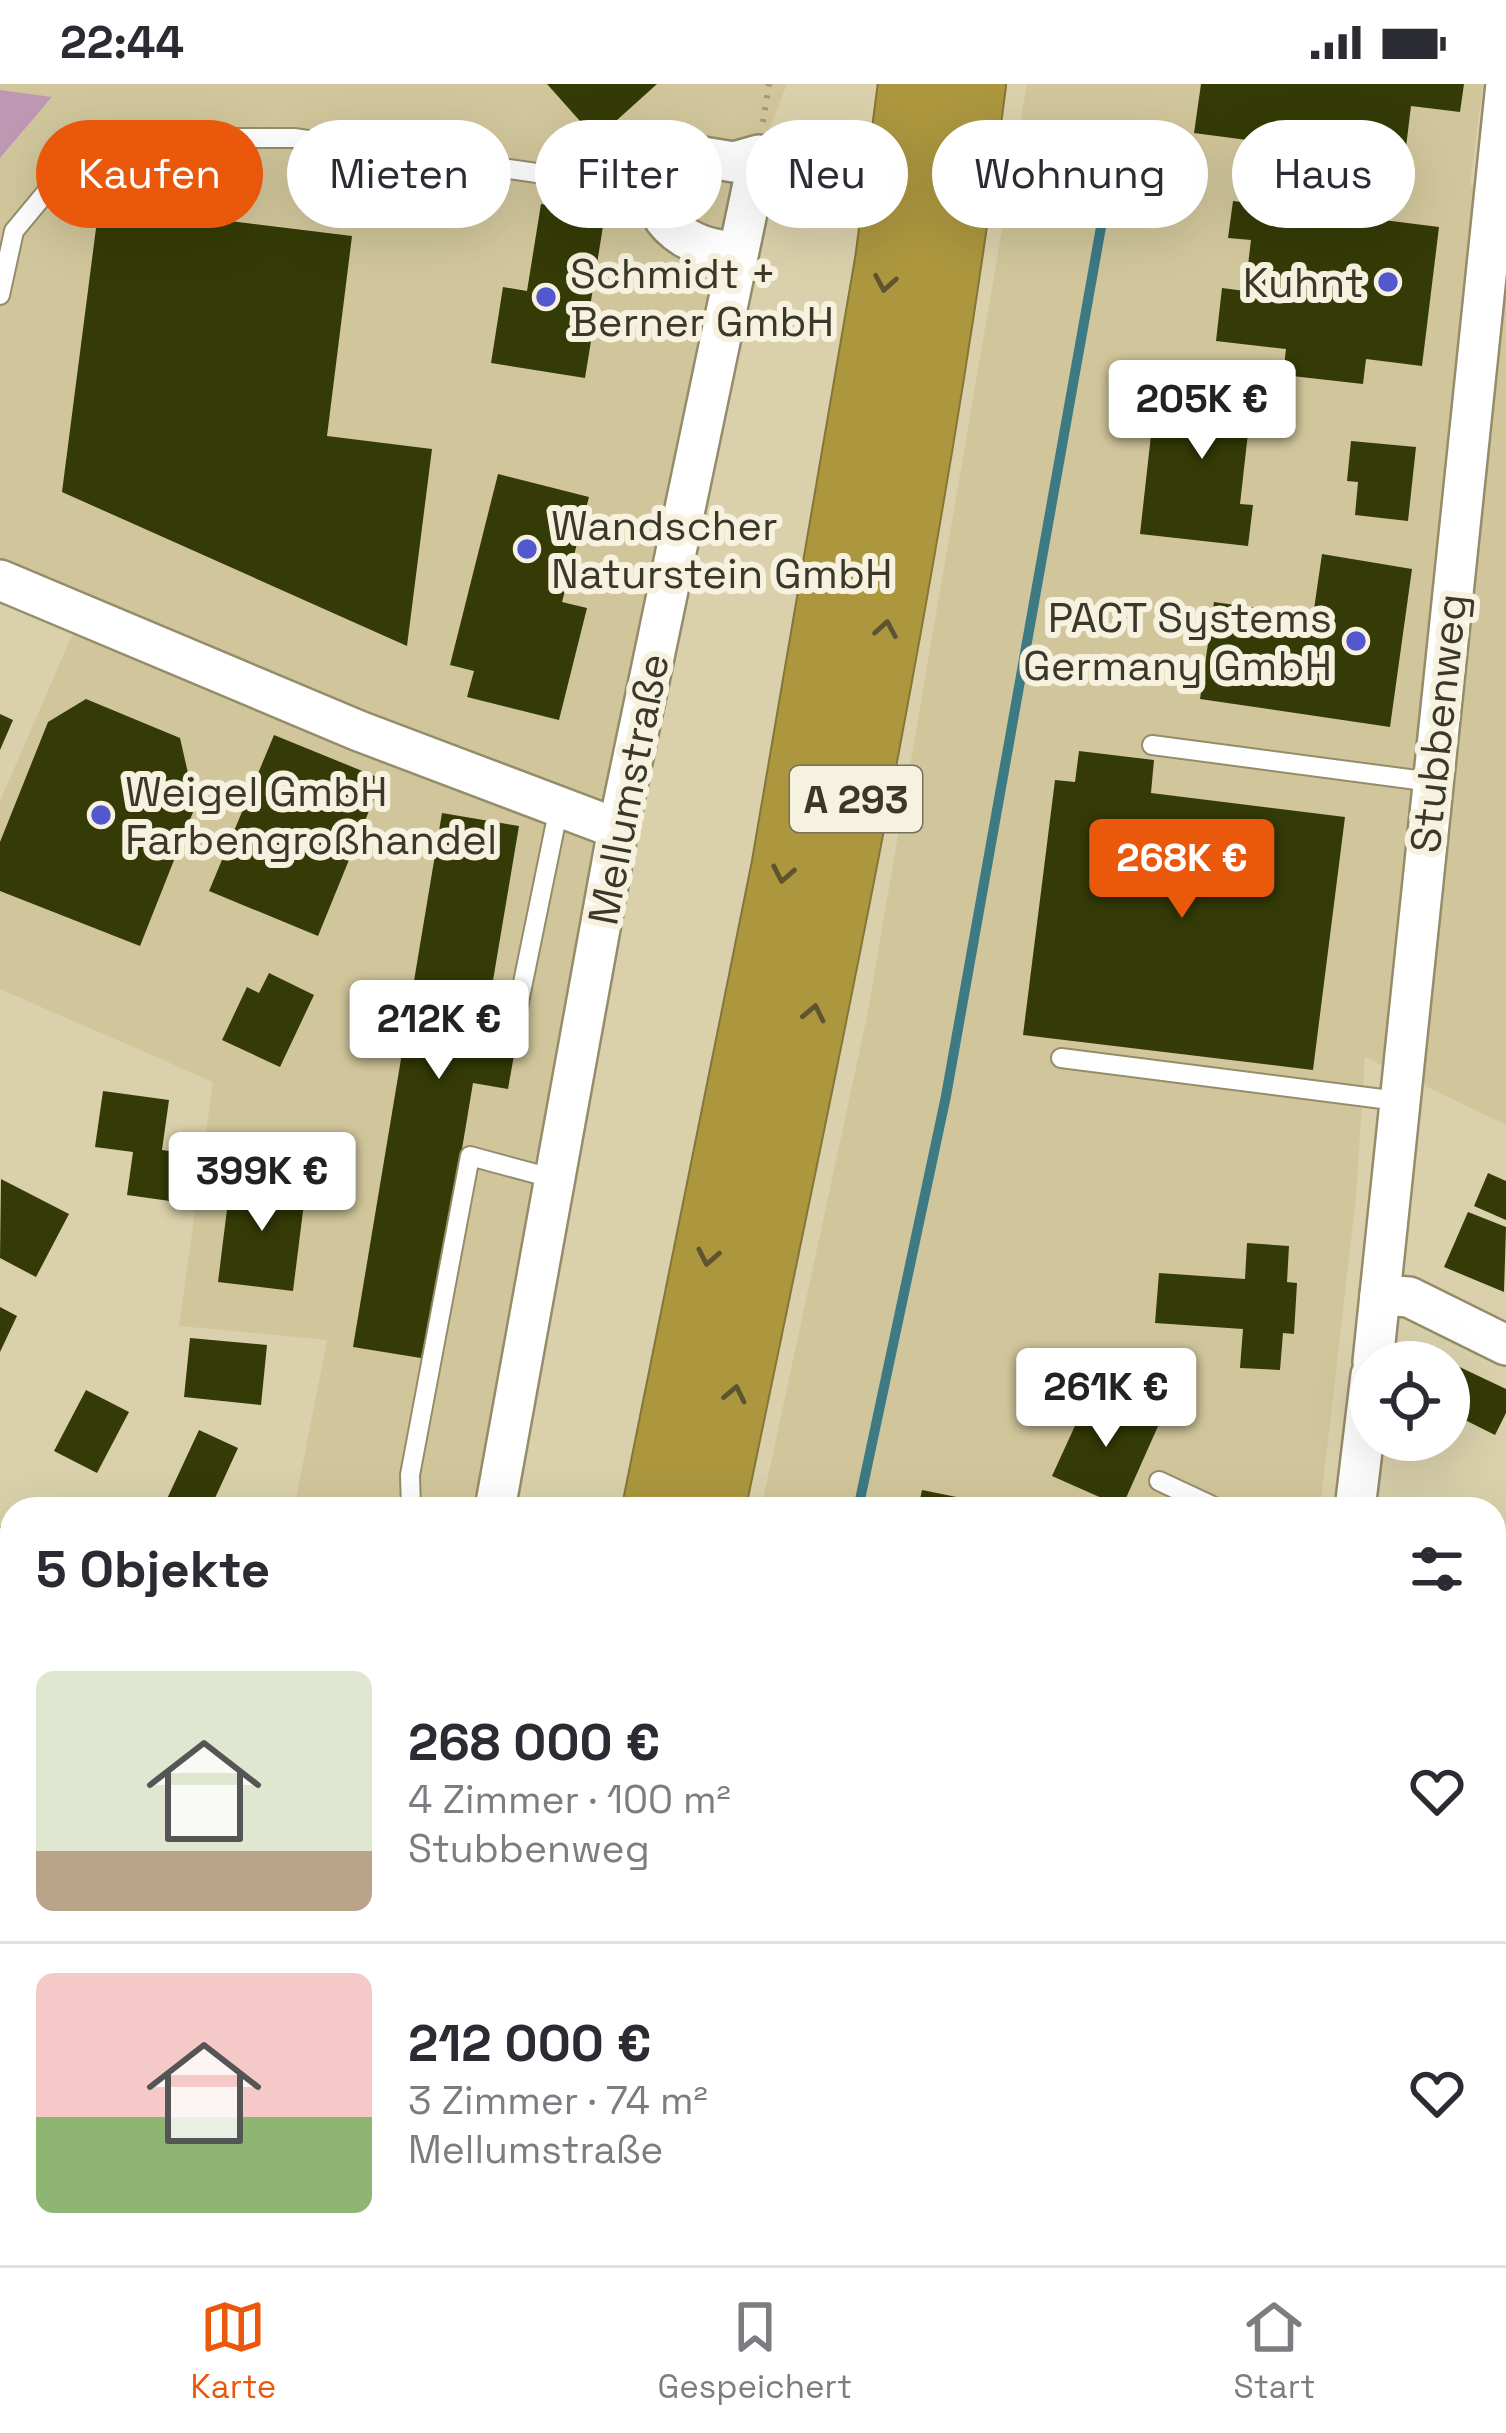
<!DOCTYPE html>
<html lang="de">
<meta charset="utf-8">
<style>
:root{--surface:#fff;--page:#f7f7f7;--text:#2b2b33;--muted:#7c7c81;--line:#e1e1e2;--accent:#ea580c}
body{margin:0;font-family:"Space Grotesk",sans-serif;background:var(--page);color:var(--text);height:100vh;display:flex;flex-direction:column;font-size:45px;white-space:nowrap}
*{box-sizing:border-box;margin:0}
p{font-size:39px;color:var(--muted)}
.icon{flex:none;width:66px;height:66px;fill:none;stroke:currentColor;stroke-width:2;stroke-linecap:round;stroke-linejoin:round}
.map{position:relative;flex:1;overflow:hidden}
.side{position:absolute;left:0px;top:1413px;width:1506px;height:768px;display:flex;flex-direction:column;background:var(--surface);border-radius:36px 36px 0 0;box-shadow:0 12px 48px #0002}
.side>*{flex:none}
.banner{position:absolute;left:36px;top:36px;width:1434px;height:108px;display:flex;gap:24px}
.fabs{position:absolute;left:1350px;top:1257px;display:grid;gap:24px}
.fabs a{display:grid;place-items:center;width:120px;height:120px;border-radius:50%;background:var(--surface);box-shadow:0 12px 48px #0002;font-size:60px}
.price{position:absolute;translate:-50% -102px;padding:0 27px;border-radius:12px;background:#fff;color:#222;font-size:39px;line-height:78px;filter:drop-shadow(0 3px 6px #0008)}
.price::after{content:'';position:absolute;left:50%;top:72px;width:36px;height:27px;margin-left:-18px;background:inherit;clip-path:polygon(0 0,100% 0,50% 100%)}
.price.active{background:var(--accent);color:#fff}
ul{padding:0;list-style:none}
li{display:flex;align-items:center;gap:36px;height:300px;padding:0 36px}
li+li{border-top:3px solid var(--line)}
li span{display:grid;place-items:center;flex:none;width:336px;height:240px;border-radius:18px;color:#555}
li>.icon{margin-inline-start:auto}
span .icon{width:144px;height:144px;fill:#fffc;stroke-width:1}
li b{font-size:51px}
h2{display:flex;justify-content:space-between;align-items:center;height:144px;padding:0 36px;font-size:51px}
.pill{padding:0 42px;border-radius:54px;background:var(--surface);box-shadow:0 12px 48px #0002;font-size:42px;line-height:108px}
.pill.active{background:var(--accent);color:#fff}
.status{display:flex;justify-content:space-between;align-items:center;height:84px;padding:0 60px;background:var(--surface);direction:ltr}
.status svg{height:33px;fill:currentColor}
.dock{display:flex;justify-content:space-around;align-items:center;height:168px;border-top:3px solid var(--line);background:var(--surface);font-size:33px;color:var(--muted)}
.dock a{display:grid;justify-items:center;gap:6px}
.dock .active{color:var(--accent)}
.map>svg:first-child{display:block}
</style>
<div class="status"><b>22:44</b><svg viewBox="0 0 49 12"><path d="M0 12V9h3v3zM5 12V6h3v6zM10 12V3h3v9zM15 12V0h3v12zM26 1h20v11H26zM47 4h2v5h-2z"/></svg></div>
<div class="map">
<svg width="1506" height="2181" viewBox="0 0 1506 2181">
<rect width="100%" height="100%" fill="#dad1ac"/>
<g fill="#d1c69b">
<path d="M0 0H787L759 71 555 1095 476 1425H294L327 1256 179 1242 213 998 0 905V717L73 549 0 517V74L52 14 0 6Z"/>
<path d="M1027 0H1483L1470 101 1506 106V1041L1365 973 1356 1114 1320 1425H761L867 932Z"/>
</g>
<g fill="#be97b3">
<path d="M0 6 52 13 0 74Z"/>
<path d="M138 2169H607L604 2181H135Z"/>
<path d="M826 2169H942L938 2181H821Z"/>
</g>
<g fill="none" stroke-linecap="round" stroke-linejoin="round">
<g stroke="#3d7a84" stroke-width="10">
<path d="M858 1425 946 1012 1111 87"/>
<path d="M680 2181 683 2169"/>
</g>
</g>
<g fill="#353b06">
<path d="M547 0H657L596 55Z"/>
<path d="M1201 0H1464L1460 28 1411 22 1403 88 1345 81 1347 69 1194 49Z"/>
<path d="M1233 117 1439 143 1422 282 1366 275 1363 300 1283 291 1286 265 1216 257 1222 204 1245 207 1251 156 1228 154Z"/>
<path d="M541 120 605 130 590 223 572 219 569 241 593 245 585 294 491 279 503 203 527 207Z"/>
<path d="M99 121 352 152 327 352 432 365 407 562 62 408Z"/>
<path d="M1157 297 1275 310 1270 352 1248 349 1240 420 1253 421 1248 462 1140 450Z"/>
<path d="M1351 357 1416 363 1408 437 1355 431 1358 398 1347 397Z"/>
<path d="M498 390 589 413 562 518 587 524 559 636 467 613 474 587 450 581Z"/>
<path d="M1322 470 1412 485 1390 643 1200 615 1214 518 1313 532Z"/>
<path d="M86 615 180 654 190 698 203 703 140 862 0 807V758L48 638Z"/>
<path d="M0 630 13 636 0 666Z"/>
<path d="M274 651 382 695 318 852 209 807Z"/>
<path d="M1079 667 1154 676 1151 709 1345 733 1313 986 1023 951 1055 696 1075 698Z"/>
<path d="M442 729 519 742 487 932 520 937 508 1005 473 999 427 1275 353 1263Z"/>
<path d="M269 889 314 911 280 983 222 956 247 903 259 909Z"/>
<path d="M103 1007 169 1016 162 1066 191 1070 184 1119 127 1111 133 1068 95 1063Z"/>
<path d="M1488 1089 1506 1097V1136L1474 1122Z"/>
<path d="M231 1093 306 1103 293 1207 218 1198Z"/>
<path d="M1 1095 69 1130 36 1193 0 1174Z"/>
<path d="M1468 1128 1506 1143 1504 1208 1444 1183Z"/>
<path d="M1247 1159 1289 1162 1287 1198 1297 1199 1294 1250 1283 1249 1280 1286 1240 1284 1243 1245 1155 1239 1159 1189 1245 1195Z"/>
<path d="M0 1223 17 1232 0 1268Z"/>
<path d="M190 1254 267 1261 261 1321 184 1313Z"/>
<path d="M1449 1278 1506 1305V1329L1495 1351 1449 1328Z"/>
<path d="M86 1306 129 1328 97 1389 54 1367Z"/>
<path d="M1090 1309 1159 1340 1122 1423 1052 1392Z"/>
<path d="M199 1346 238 1364 210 1425H183L166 1417Z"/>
<path d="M922 1406 1006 1423V1425H918Z"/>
<path d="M1498 1451 1506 1452V1522L1494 1521Z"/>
<path d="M1494 1782 1506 1783V1878L1494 1877Z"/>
<path d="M1024 2169H1094L1088 2181H1050Z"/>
</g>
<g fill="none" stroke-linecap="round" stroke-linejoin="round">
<defs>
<g id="lane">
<path d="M0 211 14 147 58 94 123 54H294L655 106"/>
<path d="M1152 661 1432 698"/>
<path d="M518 923 559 723"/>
<path d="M1061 974 1398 1017"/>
<path d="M1159 1397 1219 1425"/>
<path d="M411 1425 410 1391 470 1072 555 1095"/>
<path d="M1494 1575 1498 1533"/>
</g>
<g id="street">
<path d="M0 496 359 647 618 745"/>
<path d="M1380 1211 1409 1213 1506 1261"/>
<path d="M1373 1278 1506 0"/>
<path d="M495 1425 618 745 759 71 734 78 684 70C625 106 668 159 721 166L731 180 732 199"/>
<path d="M1355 1425 1371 1291"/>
<path d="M0 1464 12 1470"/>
<path d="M1371 2169 1393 2181"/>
</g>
<g id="highway">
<path d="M656 1425 785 785 889 177 912 0"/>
<path d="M711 1425C809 952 911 479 972 0"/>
<path d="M483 2181 486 2169"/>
<path d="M546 2181 548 2169"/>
</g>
</defs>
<use href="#lane" stroke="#958c69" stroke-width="22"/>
<use href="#street" stroke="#958c69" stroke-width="44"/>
<use href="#highway" stroke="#857637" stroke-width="70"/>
<g stroke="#a19a7d" stroke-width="6" stroke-dasharray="3 9" stroke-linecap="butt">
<path d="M763 38 769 0"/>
<path d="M886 2181 888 2169"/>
</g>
<use href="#lane" stroke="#fff" stroke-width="18"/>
<use href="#street" stroke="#fff" stroke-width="39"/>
<use href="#highway" stroke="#ac973f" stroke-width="66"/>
</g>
<defs><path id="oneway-chevron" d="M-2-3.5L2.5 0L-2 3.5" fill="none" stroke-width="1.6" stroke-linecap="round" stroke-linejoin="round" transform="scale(3)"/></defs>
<g stroke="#5e5430">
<use href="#oneway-chevron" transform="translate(885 199) rotate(100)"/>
<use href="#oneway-chevron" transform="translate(886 545) rotate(-80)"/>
<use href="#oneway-chevron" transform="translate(783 790) rotate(101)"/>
<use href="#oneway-chevron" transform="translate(814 929) rotate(-78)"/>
<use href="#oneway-chevron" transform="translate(708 1173) rotate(101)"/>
<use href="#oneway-chevron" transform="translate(735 1310) rotate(-78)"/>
</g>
<g fill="#5358cf" stroke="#f6f2df" stroke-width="4.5">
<circle cx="1388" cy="198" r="12"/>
<circle cx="546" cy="213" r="12"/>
<circle cx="527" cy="465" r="12"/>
<circle cx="1356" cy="557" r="12"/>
<circle cx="101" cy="731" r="12"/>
</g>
<g text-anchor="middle" stroke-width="12" stroke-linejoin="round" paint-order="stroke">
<rect fill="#f6f2df" stroke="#747060" stroke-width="3" x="790" y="682" width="132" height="66" rx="9"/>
<g font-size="39" font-weight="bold" fill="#3c3829">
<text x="856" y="729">A 293</text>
</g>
<g font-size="42" fill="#3c3829" stroke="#f6f2df" text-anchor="start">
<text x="570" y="204">Schmidt +<tspan x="570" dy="48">Berner GmbH</tspan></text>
<text x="1364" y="213" text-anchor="end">Kuhnt</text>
<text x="551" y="456">Wandscher<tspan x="551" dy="48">Naturstein GmbH</tspan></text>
<text x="1332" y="548" text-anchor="end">PACT Systems<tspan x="1332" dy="48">Germany GmbH</tspan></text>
<text x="125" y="722">Weigel GmbH<tspan x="125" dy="48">Farbengroßhandel</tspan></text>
</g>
<g font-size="42" fill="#3c3829" stroke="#f6f2df">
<text transform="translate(1438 639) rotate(-84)" y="15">Stubbenweg</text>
<text transform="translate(628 705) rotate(-79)" y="15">Mellumstraße</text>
</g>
</g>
</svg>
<div class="fabs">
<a><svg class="icon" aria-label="locate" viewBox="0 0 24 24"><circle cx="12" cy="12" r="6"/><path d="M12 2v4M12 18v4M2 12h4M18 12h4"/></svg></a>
</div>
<b class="price" style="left:1202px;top:378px">205K €</b>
<b class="price active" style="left:1182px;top:837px">268K €</b>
<b class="price" style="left:439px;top:998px">212K €</b>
<b class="price" style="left:262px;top:1150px">399K €</b>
<b class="price" style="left:1106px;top:1366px">261K €</b>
<div class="banner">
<a class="pill active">Kaufen</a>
<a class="pill">Mieten</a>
<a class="pill">Filter</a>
<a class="pill">Neu</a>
<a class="pill">Wohnung</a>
<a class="pill">Haus</a>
</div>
<section class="side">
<h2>5 Objekte<svg class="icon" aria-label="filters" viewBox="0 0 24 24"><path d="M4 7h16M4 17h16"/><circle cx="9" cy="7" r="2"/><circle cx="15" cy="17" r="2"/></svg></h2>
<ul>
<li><span style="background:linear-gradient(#dfe7d0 75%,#b9a48a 0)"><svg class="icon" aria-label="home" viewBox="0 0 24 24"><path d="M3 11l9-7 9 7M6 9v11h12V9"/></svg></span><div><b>268 000 €</b><p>4 Zimmer · 100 m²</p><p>Stubbenweg</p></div><svg class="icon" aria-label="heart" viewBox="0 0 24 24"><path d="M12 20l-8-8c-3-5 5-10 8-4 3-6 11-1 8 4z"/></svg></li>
<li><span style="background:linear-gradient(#f6c9c9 60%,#8fb573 0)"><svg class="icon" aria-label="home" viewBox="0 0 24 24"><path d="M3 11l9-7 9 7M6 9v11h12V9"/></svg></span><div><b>212 000 €</b><p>3 Zimmer · 74 m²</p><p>Mellumstraße</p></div><svg class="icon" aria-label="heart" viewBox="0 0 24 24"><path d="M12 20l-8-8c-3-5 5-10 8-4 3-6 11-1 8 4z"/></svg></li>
</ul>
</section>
</div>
<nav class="dock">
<a class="active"><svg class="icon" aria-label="map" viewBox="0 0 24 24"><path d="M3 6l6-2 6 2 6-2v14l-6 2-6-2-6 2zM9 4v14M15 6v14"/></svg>Karte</a>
<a><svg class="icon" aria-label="saved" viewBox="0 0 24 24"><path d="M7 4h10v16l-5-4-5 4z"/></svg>Gespeichert</a>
<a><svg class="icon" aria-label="home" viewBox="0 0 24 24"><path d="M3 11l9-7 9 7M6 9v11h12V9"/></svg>Start</a>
</nav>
